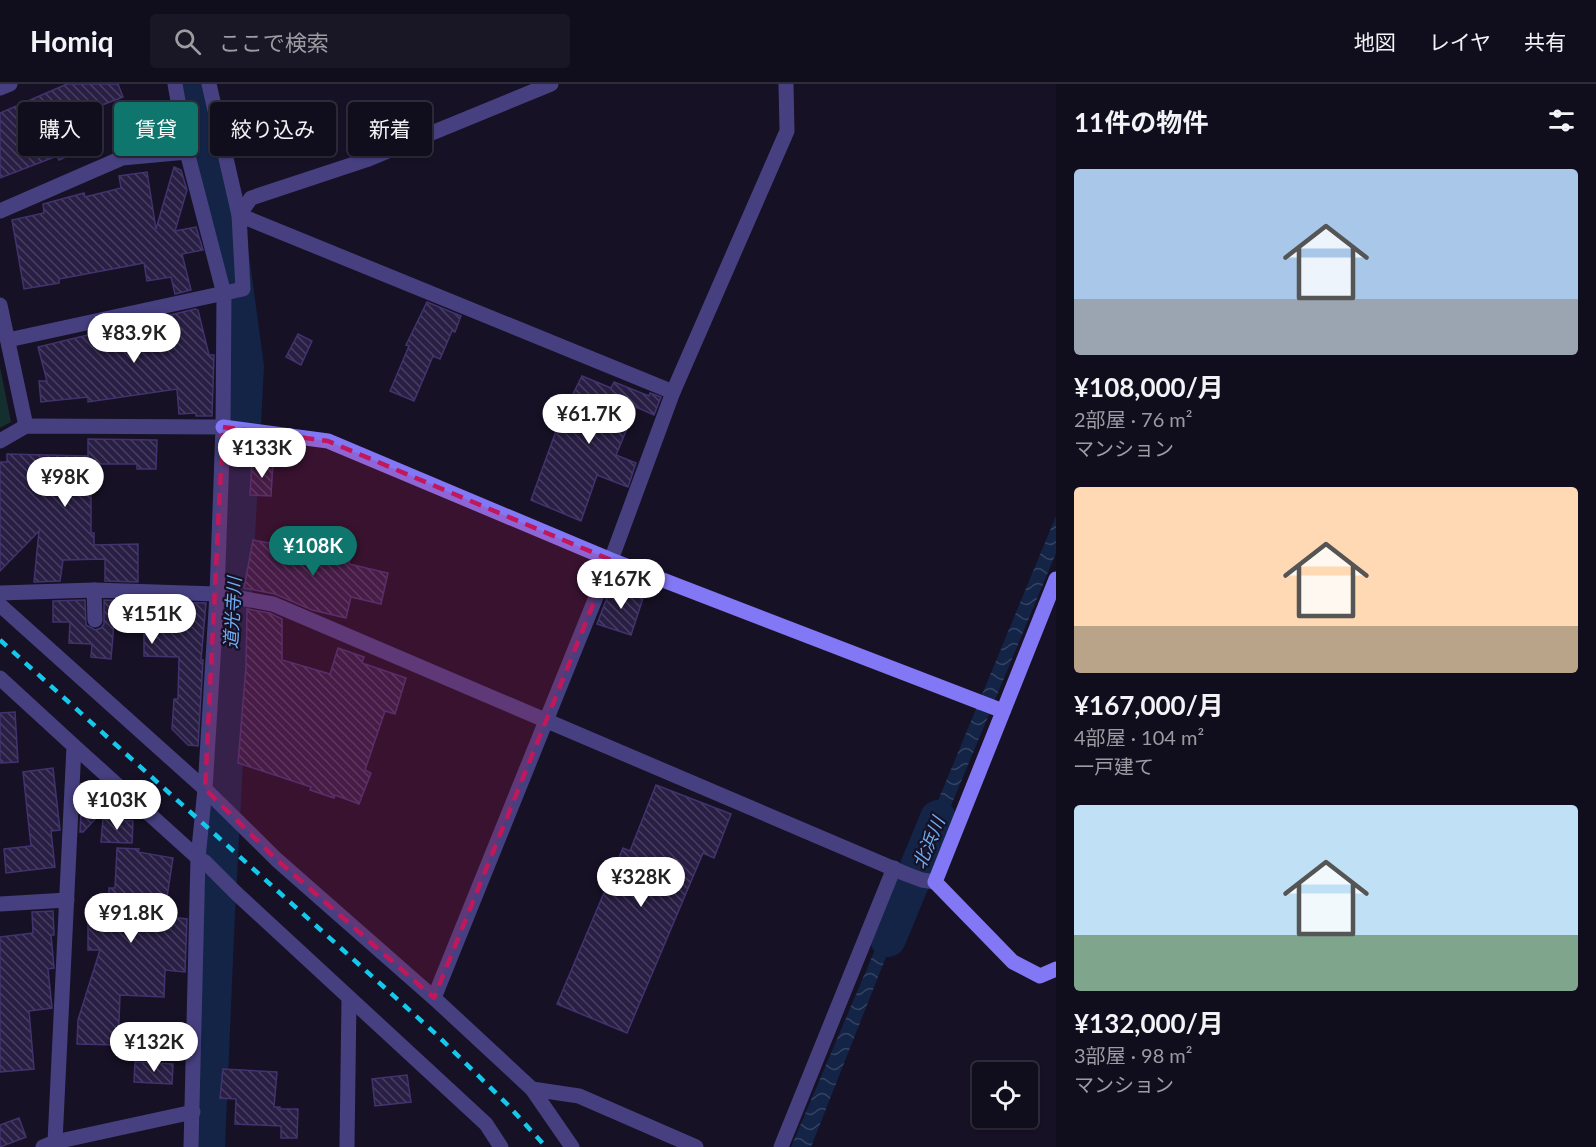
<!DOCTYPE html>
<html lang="ja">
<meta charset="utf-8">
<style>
:root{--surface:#100d1c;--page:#191625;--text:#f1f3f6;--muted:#9c9ca3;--line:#302d3b;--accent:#0f766e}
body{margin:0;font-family:Lato,"Noto Sans JP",sans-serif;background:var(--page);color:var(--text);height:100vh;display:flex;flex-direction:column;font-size:22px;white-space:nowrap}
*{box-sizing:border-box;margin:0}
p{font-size:20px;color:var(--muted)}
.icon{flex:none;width:33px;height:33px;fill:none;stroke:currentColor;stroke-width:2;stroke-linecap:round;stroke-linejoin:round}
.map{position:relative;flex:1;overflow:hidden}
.details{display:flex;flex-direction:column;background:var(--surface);width:540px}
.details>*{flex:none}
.guide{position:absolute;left:18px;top:18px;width:570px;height:54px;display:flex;gap:12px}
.controls{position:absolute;left:972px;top:978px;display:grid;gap:12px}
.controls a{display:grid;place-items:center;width:66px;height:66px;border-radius:6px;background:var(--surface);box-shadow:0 2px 4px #0004,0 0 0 2px var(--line);font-size:30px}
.price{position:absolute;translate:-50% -51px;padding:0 14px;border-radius:21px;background:#fff;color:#222;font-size:20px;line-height:39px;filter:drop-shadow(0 2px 3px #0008)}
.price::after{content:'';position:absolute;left:50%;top:36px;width:18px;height:14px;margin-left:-9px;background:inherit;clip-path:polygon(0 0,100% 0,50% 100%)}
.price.on{background:var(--accent);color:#fff}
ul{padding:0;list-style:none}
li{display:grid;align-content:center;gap:12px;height:318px;padding:0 18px}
li span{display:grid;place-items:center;height:186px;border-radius:6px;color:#555}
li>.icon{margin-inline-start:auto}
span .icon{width:108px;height:108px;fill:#fffc;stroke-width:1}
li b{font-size:26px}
h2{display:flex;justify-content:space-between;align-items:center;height:72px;padding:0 18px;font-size:26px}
.tag{padding:0 21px;border-radius:6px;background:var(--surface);box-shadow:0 2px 4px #0004,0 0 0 2px var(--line);font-size:21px;line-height:54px}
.tag.on{background:var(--accent);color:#fff}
header{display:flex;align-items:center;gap:36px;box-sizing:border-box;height:84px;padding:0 30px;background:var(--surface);border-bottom:2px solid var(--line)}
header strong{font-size:28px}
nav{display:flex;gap:33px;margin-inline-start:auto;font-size:21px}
.search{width:420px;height:54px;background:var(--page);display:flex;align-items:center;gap:15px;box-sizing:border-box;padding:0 21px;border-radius:6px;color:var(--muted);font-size:22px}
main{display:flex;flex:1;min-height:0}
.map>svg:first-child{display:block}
</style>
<header>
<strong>Homiq</strong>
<div class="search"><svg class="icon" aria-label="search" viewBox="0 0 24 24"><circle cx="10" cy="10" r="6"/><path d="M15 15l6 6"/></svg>ここで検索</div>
<nav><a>地図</a><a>レイヤ</a><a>共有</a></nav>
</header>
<main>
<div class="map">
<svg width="1056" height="1063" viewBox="0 0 1056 1063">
<defs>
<pattern id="water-waves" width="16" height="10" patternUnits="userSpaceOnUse" patternTransform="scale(1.5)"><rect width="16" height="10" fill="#132447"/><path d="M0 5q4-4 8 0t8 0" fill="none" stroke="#354362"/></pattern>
<pattern id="building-back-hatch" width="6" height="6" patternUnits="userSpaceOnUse" patternTransform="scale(1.5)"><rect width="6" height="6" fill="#291f44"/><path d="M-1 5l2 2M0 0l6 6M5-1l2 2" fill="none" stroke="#483f60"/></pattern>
</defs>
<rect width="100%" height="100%" fill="#161125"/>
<path fill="#152e2e" d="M0 283 11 338 0 344Z"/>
<g fill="url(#water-waves)">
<path d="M1056 432V469L926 782 913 777Z"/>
<path d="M900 807 910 812 811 1063H791Z"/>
</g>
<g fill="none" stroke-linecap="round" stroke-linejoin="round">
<g stroke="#132447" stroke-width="36">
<path d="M194 0 201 44 226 135 246 283 217 829 207 1063"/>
<path d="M888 855 938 734"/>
</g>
</g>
<g fill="url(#building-back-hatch)" stroke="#42336e" stroke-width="1.5">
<path d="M67 0H118L123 13 89 26 102 57 59 76 57 72 0 94V29Z"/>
<path d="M174 83 181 86 187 106 175 147 196 143 203 166 182 170 191 206 175 210 171 193 147 197 144 179 59 195V199L24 205 12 136 44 129 43 120 84 109 85 113 121 104 119 92 147 88 156 145Z"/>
<path d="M427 218 461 232 455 248 452 247 440 275 433 272 414 317 390 307 409 262 406 261Z"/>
<path d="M195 225 198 226 209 271H214L212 332H196V329L179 330 177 305 88 318V313L41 318 39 297H47L38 263Z"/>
<path d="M298 250 312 257 301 281 286 273Z"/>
<path d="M582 292 611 304 614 298 649 312 650 309 661 313 654 331 636 323 616 371 636 379 628 403 597 391 581 437 531 416 560 336Z"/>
<path d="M88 355 157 356 156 385H137V380H91V449H94V461L138 460V498L105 497V475L63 476 60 497 34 498 39 447 0 487V378H7V370L88 372Z"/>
<path d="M252 377 273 378 271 412 250 411Z"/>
<path d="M253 456 308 466 309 462 351 471 349 480 388 489 381 520 351 513 346 534 312 526 275 510 244 504Z"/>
<path d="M612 501 644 511 631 551 597 540Z"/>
<path d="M85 516 86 541 95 546 101 544 104 540V516L206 519 201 576H203L198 662 188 661 172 645 174 615H178L179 573 144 572V539H114L111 575 91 573 92 560 69 559 70 538H53V517Z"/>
<path d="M247 525 270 529 282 535V576L330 590 338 564 364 573 362 579 406 594 395 630 385 627 365 686 371 689 359 720 335 711 334 714 310 706 311 703 238 679 246 583Z"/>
<path d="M15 628 18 678 0 679V629Z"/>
<path d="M53 684 60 746 51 747 55 783 6 789 4 765 31 762 23 688Z"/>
<path d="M103 701 116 713 83 748H80L81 726Z"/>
<path d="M656 701 731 730 714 774 703 769 627 949 557 920 623 764 630 767Z"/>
<path d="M103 735 133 737 132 759 101 758Z"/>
<path d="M117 764 139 765 138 768 173 774 164 832 187 835 185 888 165 886 164 913 120 911 118 961 77 960 78 936 100 866H88V837L108 838 109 804H115Z"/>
<path d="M53 827 54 851H51L54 884 48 885 52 924 29 927 34 985 0 988V853L33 849 32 828Z"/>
<path d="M135 978 173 980 172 1000 134 998Z"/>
<path d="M223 985 277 988 274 1023H280V1025H298L297 1054H281V1042L235 1040 236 1015 220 1014Z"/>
<path d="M407 991 411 1018 375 1022 372 995Z"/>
<path d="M19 1034 26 1053 0 1063V1041Z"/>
</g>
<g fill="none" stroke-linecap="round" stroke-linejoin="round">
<g stroke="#464080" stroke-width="15">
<path d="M175 0 187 68 224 210 223 343 217 510 205 705 198 774 191 1063"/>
<path d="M209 0 239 131 673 308"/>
<path d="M0 4 10 0"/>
<path d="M0 127 122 74 187 68"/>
<path d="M0 221 26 342"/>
<path d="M8 256 243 205 239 131 251 114 366 76 551 0"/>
<path d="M0 357 26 342 223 343"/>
<path d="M0 509 94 506"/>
<path d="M0 521 205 705 277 776 434 914 532 1005 572 1063"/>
<path d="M95 536 94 506 217 510 273 520 906 790 922 796 935 798"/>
<path d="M0 594 74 662 55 1058"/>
<path d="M74 662 198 774 205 778 236 809 486 1040 501 1063"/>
<path d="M0 820 67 816"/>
<path d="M434 914 611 476 673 308 787 47 786 0"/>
<path d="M532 1005 579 1012 696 1063"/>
<path d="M43 1063 55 1058 193 1028"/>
<path d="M347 1063 349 914"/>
<path d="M781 1063 894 784"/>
</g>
<g stroke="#8277f4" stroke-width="15">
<path d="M223 343 328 357 611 476 1003 627"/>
<path d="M1056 495 935 798 1013 878 1040 892 1056 885"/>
</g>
<path stroke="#14c9ec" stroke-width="4.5" stroke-dasharray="9 8" stroke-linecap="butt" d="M0 556 437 951 507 1020 546 1063"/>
</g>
<path fill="#c2185b" fill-opacity="0.2" stroke="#c2185b" stroke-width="4.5" stroke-dasharray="12 8" stroke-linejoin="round" d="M223 343 328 357 611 476 434 914 277 776 205 705Z"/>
<g text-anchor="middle" stroke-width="4.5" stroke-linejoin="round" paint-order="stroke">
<g font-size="18" font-style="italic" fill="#6faef3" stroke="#161125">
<text transform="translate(233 529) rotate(-87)" y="6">道光寺川</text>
<text transform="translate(929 759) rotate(-67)" y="6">北浜川</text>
</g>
</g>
</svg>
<div class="controls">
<a><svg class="icon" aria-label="locate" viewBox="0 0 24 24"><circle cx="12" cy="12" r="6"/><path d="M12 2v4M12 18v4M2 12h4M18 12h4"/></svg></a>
</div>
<b class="price" style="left:134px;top:280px">¥83.9K</b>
<b class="price" style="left:589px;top:361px">¥61.7K</b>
<b class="price" style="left:262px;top:395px">¥133K</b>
<b class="price" style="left:65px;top:424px">¥98K</b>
<b class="price on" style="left:313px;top:493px">¥108K</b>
<b class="price" style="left:621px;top:526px">¥167K</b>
<b class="price" style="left:152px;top:561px">¥151K</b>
<b class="price" style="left:117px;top:747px">¥103K</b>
<b class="price" style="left:641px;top:824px">¥328K</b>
<b class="price" style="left:131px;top:860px">¥91.8K</b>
<b class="price" style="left:154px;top:989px">¥132K</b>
<div class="guide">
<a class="tag">購入</a>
<a class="tag on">賃貸</a>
<a class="tag">絞り込み</a>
<a class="tag">新着</a>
</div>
</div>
<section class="details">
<h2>11件の物件<svg class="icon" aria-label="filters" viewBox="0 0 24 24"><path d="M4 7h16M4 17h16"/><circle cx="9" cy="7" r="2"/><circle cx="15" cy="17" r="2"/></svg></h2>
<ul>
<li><span style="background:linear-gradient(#a9c7e8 70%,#9aa5b1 0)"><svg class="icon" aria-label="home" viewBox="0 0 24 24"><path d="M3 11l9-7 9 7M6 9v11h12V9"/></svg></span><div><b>¥108,000/月</b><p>2部屋 · 76 m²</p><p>マンション</p></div></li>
<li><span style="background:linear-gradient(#ffd9b3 75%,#b9a48a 0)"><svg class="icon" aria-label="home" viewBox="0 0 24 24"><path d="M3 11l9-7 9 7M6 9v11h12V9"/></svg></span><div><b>¥167,000/月</b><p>4部屋 · 104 m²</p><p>一戸建て</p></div></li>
<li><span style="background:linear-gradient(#bfe0f5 70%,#7fa58c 0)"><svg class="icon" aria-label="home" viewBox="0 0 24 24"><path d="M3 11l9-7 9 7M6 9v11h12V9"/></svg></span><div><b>¥132,000/月</b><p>3部屋 · 98 m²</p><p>マンション</p></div></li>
</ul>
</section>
</main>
